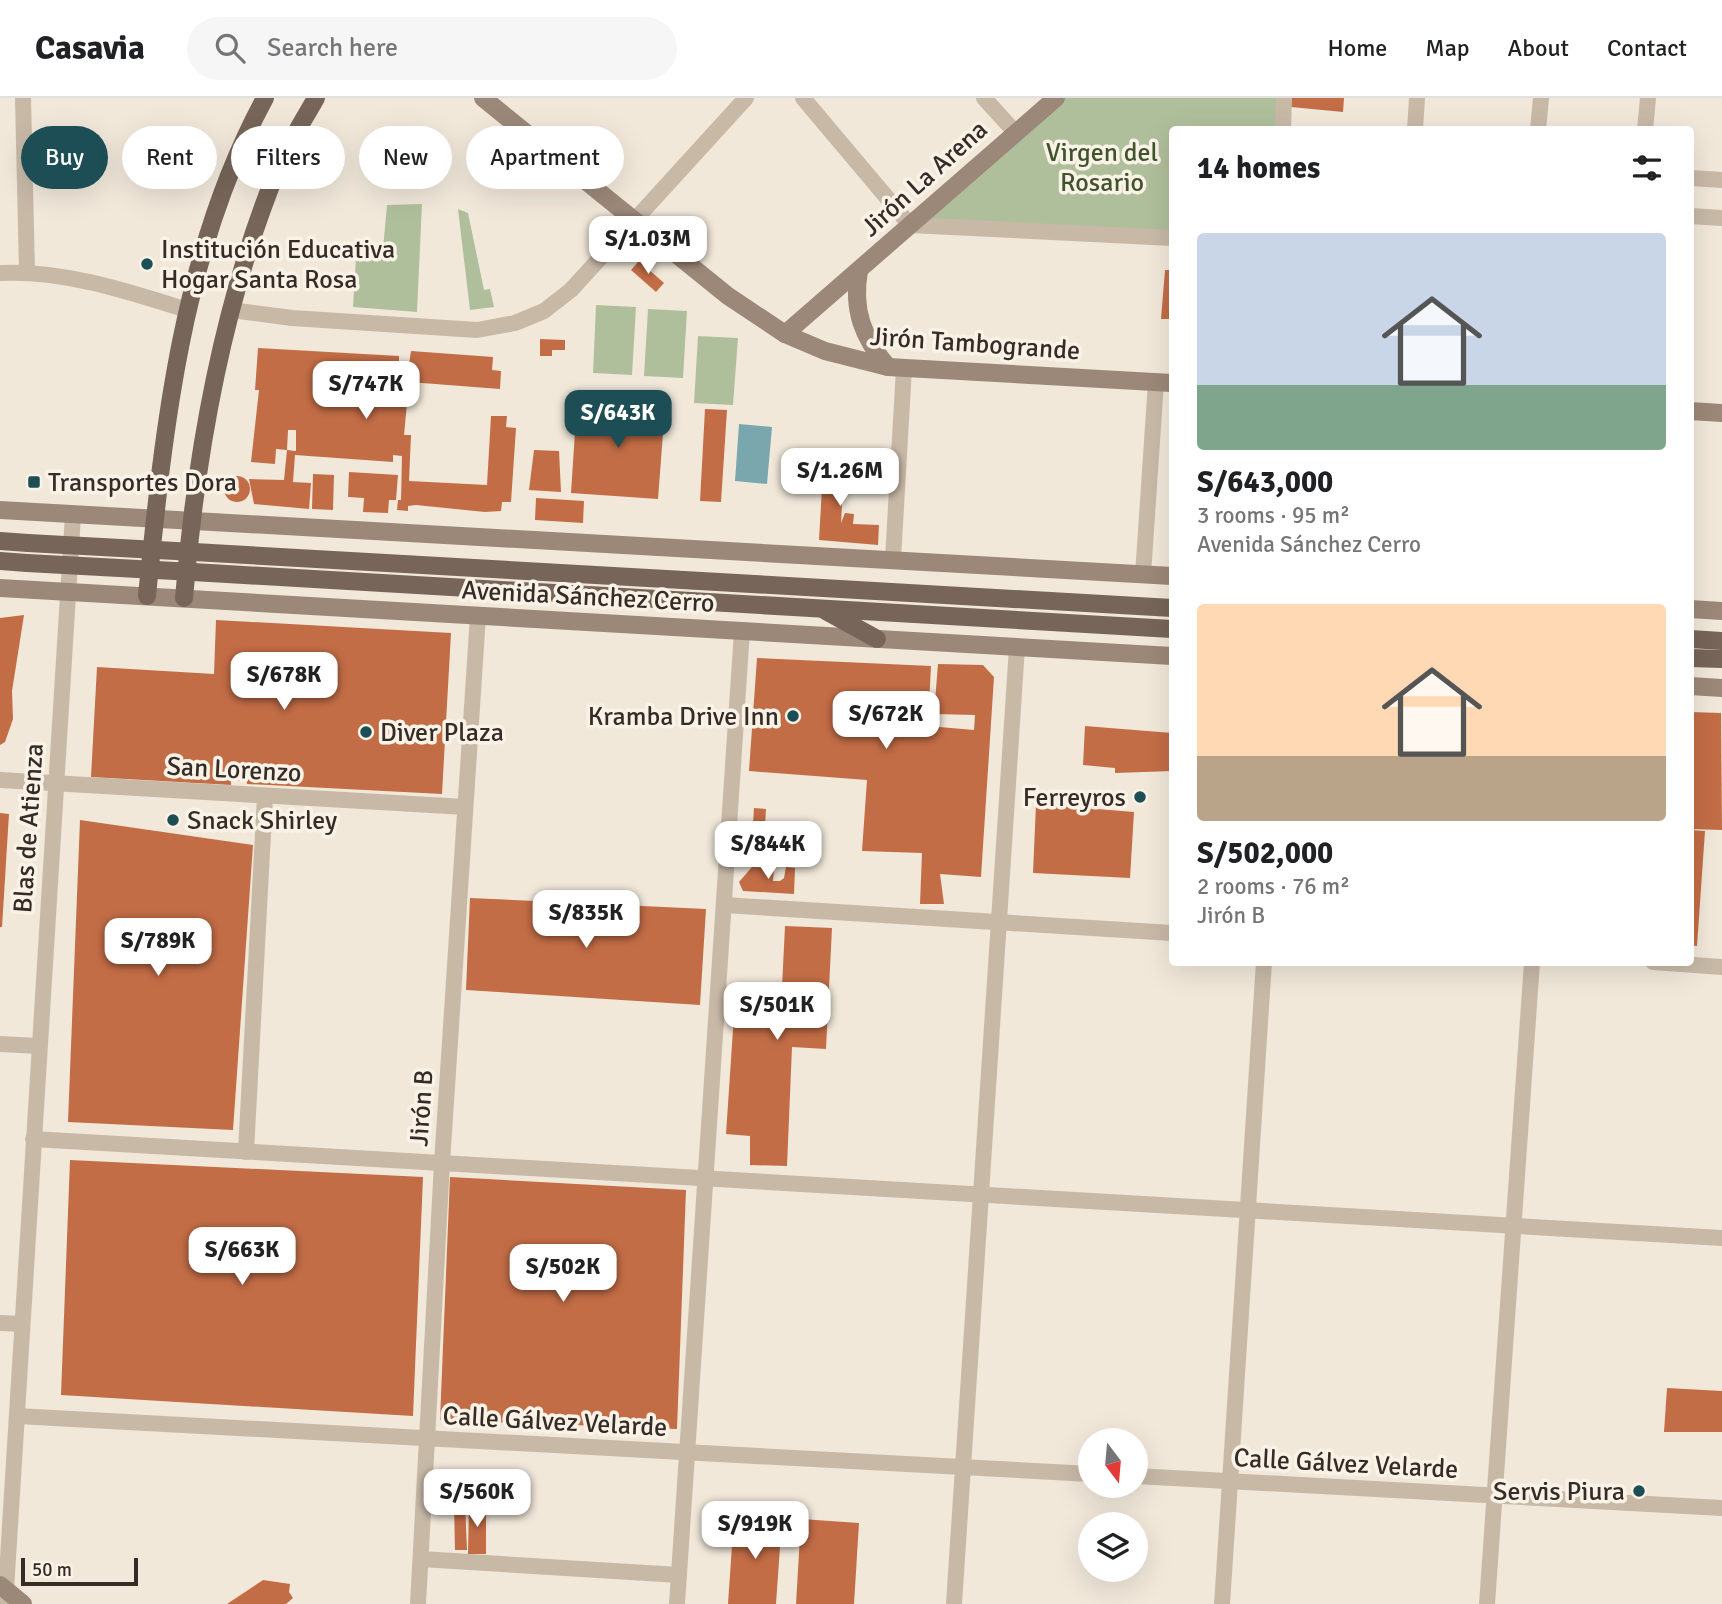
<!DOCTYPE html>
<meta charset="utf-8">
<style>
:root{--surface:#fff;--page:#f6f6f6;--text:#202124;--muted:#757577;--line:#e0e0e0;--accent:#1e4e55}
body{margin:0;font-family:Signika,sans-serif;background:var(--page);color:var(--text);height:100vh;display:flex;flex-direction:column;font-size:26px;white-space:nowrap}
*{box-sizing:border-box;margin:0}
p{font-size:23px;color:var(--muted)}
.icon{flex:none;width:38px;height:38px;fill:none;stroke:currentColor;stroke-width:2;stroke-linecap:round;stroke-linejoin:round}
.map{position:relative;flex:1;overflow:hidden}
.drawer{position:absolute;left:1169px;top:28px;width:525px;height:840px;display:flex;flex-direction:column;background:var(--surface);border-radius:7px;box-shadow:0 7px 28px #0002}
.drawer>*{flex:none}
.guide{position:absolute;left:21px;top:28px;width:665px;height:63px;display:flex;gap:14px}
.needle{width:46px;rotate:164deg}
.buttons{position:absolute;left:1078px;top:1330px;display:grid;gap:14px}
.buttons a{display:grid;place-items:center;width:70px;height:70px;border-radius:50%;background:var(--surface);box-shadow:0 7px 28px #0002;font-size:35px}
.scale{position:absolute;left:21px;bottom:18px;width:117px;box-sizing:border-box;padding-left:7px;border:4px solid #352c27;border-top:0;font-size:19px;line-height:24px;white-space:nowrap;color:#352c27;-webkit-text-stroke:5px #f9f2e6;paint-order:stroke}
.price{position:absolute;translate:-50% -60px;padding:0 16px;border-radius:14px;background:#fff;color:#222;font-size:23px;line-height:46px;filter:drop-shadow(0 2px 4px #0008)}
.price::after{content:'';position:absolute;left:50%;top:42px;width:21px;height:16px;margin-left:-10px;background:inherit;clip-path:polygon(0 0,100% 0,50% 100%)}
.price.current{background:var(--accent);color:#fff}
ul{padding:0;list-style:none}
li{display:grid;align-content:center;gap:14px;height:371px;padding:0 28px}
li span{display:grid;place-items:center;height:217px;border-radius:7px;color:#555}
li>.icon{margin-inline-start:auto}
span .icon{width:126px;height:126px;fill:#fffc;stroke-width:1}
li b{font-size:30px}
h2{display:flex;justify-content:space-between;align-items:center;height:84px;padding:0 28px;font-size:30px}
.tag{padding:0 24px;border-radius:32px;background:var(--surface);box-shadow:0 7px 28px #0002;font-size:24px;line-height:63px}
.tag.current{background:var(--accent);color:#fff}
header{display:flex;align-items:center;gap:42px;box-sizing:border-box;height:98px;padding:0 35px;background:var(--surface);border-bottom:2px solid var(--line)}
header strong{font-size:33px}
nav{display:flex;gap:38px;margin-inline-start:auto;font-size:24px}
.search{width:490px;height:63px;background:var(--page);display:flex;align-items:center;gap:18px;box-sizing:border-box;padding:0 24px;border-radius:38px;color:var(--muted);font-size:26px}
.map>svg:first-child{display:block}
</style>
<header>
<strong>Casavia</strong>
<div class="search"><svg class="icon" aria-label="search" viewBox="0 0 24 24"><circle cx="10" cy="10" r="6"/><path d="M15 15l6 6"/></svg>Search here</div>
<nav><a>Home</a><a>Map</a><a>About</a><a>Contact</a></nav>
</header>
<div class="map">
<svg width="1722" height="1506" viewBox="0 0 1722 1506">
<rect width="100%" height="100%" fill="#f1e8da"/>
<g fill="#b0bf9b">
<path d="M1056 0H1285L1283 31 1172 32V140L910 127Z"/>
<path d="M422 106 417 214 353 209 357 143 383 151 387 107Z"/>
<path d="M458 111 468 115 484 192 490 191 494 209 470 212Z"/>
<path d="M596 207 636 209 632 277 593 275Z"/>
<path d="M648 211 687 213 683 280 644 278Z"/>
<path d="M698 238 738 240 733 307 694 305Z"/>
</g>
<path fill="#7aa7ad" d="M739 326 772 329 767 386 735 383Z"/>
<g fill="#c36d46" fill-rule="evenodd">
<path d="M1292 0H1344L1343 14 1291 9Z"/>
<path d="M639 163 664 185 656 194 631 172Z"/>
<path d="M1165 172H1172V221H1161Z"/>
<path d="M540 241 565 242V252H552V258H540Z"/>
<path d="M258 250 399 258V281L401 266H409L411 253 493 259 492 272 501 273 500 291 409 284 404 337H411L409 383 487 387 491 318H507L506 329 516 330 511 404H502L501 413 485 414 416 407 408 408V413L397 412 398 402H401L402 358 393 357V364L295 357 293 384 311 385 309 411 254 406 249 381 284 382 287 352 276 351 275 366 251 364 259 292H255ZM288 332H296V353L287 352Z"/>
<path d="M577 303 665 309 658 401 571 395Z"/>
<path d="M705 311 727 312 721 404 700 403Z"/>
<path d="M534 352 559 353 561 394 529 392Z"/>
<path d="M824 354 845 356 841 425 845 415 854 416 853 426 879 427 878 447 819 442Z"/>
<path d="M349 374 398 377 396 402H389L388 415 363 414 364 400 348 399Z"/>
<path d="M313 376 334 377 333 412 312 411Z"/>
<circle cx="237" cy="391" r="13"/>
<path d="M536 400 584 403 583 425 535 422Z"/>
<path d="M24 517 12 593 13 621 5 644 0 647V520Z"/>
<path d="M216 522 451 535 442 696 247 686V683L231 682V687L91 679 97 569 214 576Z"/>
<path d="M757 560 931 568 928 628 974 632 975 617 934 616 938 566 983 567 994 579 981 779 940 776 944 806H920L922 755 862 753 867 682 749 673Z"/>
<path d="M1690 614 1721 615 1722 732 1690 731Z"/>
<path d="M1085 628 1172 635V673L1115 675V670L1083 667Z"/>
<path d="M1036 706 1134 714 1130 780 1033 775Z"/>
<path d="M754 710 766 711 764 744 752 743Z"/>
<path d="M0 715 9 716 2 829H0Z"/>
<path d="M80 722 253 747 233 1032 68 1024Z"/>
<path d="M1690 732 1705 733 1697 848 1690 847Z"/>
<path d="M752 769 774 770 773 783H780L784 780 786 769 795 770 794 796 743 793 739 784Z"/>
<path d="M470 800 706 811 700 907 466 892Z"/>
<path d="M785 828 832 830 826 951 792 949 787 1068 750 1067V1038L726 1036 736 887 782 889Z"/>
<path d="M70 1062 423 1079 413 1318 61 1297Z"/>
<path d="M450 1079 686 1092 677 1331 440 1322Z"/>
<path d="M1667 1290 1722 1293V1334H1664Z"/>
<path d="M465 1405 467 1452H455L454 1406Z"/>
<path d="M469 1406 486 1407V1456H468Z"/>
<path d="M734 1418 782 1421 776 1506H728Z"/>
<path d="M801 1421 859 1425 854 1506H796Z"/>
<path d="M263 1482 290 1486 289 1494 293 1500 286 1506H227Z"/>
</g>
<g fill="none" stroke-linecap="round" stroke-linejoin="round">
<g stroke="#c8b9a7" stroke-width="16">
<path d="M23 0 27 174"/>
<path d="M803 0 910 127 1172 140"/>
<path d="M984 0 1015 34"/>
<path d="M1283 32 1284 0"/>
<path d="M1415 32 1417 0"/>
<path d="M1538 32 1541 0"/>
<path d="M1645 32 1648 0"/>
<path d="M1690 80 1722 82"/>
<path d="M1690 118 1722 120"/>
<path d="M0 175C64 172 127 193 187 212"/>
<path d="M231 212 292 220 477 232 515 225 544 213 571 192 746 0"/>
<path d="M893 461 904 270"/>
<path d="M1143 477 1156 284"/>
<path d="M0 682 465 709"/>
<path d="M724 807 1172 835"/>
<path d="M1653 864 1722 869"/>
<path d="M0 946 39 948"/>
<path d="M33 1041 1722 1140"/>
<path d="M246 1054 265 698"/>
<path d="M0 1225 22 1226"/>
<path d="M17 1318 1090 1376"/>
<path d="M1136 1378 1722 1410"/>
<path d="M421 1461 679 1477"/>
<path d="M0 1506 6 1492 73 417"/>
<path d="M418 1506 442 1065 478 518"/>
<path d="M677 1506 742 533"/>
<path d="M954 1506 1017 549"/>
<path d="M1222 1506 1264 864"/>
<path d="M1487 1506 1532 864"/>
</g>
<g stroke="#9c8878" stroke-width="18">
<path d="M483 0 728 198 785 236 825 253 888 269 1172 285"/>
<path d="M859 173C852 212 863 240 888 269"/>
<path d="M785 236 1056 0"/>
<path d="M1690 313 1722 315"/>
<path d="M0 412 1172 478"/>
<path d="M0 490 1172 558"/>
<path d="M1690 511 1722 513"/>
<path d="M1690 588 1722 590"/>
<path d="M0 1487 23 1506"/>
</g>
<g stroke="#776559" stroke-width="18">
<path d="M0 443 28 445"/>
<path d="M194 454 1172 510"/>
<path d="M0 463 27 465"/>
<path d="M193 474 1172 531"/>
<path d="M147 498C164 328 182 153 265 0"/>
<path d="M184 500C196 355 222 206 278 70 288 46 303 23 316 0"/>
<path d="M826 513 877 541"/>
<path d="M1690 541 1722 543"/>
<path d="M1690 560 1722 561"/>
</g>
<g stroke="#776559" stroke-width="18">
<path d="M28 445 194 454"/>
<path d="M27 465 193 474"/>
</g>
</g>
<g fill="#1e4e55" stroke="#f9f2e6" stroke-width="2.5">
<circle cx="147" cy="166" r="7"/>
<rect x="27" y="377" width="14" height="14" rx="3.5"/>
<circle cx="793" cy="618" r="7"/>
<circle cx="366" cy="634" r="7"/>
<circle cx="1140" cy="699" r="7"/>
<circle cx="173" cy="722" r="7"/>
<circle cx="1639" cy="1393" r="7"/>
</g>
<g text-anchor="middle" stroke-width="7" stroke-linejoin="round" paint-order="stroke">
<g font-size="26" fill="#41532c" stroke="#f9f2e6">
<text x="1102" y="63">Virgen del<tspan x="1102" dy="30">Rosario</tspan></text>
</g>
<g font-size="26" fill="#352c27" stroke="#f9f2e6">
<text transform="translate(924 80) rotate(-42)" y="9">Jirón La Arena</text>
<text transform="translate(975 245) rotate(4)" y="9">Jirón Tambogrande</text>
<text transform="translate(588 498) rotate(3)" y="9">Avenida Sánchez Cerro</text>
<text transform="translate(234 671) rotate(3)" y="9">San Lorenzo</text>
<text transform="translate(28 730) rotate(-86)" y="9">Blas de Atienza</text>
<text transform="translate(421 1010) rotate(-86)" y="9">Jirón B</text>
<text transform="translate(555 1323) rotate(3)" y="9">Calle Gálvez Velarde</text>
<text transform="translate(1346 1365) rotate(3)" y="9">Calle Gálvez Velarde</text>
</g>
<g font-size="26" fill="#352c27" stroke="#f9f2e6" text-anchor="start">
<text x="161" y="160">Institución Educativa<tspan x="161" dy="30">Hogar Santa Rosa</tspan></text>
<text x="48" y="393">Transportes Dora</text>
<text x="779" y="627" text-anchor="end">Kramba Drive Inn</text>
<text x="380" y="643">Diver Plaza</text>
<text x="1126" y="708" text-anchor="end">Ferreyros</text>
<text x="187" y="731">Snack Shirley</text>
<text x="1625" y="1402" text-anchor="end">Servis Piura</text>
</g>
</g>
</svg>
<div class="buttons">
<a><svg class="needle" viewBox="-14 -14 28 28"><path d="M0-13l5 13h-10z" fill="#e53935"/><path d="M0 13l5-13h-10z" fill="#757577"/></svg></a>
<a><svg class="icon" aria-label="layers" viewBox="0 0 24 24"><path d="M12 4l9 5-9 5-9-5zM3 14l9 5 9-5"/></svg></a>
</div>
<div class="scale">50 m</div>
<b class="price" style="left:648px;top:178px">S/1.03M</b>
<b class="price" style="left:366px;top:323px">S/747K</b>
<b class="price current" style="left:618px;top:352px">S/643K</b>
<b class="price" style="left:840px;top:410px">S/1.26M</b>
<b class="price" style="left:284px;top:614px">S/678K</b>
<b class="price" style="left:886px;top:653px">S/672K</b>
<b class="price" style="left:768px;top:783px">S/844K</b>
<b class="price" style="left:586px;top:852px">S/835K</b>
<b class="price" style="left:158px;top:880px">S/789K</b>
<b class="price" style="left:777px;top:944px">S/501K</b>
<b class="price" style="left:242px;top:1189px">S/663K</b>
<b class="price" style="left:563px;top:1206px">S/502K</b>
<b class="price" style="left:477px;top:1431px">S/560K</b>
<b class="price" style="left:755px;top:1463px">S/919K</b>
<div class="guide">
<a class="tag current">Buy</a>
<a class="tag">Rent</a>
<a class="tag">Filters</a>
<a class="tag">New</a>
<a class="tag">Apartment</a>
</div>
<section class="drawer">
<h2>14 homes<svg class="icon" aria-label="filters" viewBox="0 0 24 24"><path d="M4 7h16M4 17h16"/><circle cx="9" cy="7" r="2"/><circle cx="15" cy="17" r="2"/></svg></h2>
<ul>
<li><span style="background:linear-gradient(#c9d6e8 70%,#7fa58c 0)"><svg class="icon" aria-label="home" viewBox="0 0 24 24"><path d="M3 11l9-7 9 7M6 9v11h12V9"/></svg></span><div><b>S/643,000</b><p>3 rooms · 95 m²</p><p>Avenida Sánchez Cerro</p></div></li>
<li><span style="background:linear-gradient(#ffd9b3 70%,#b9a48a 0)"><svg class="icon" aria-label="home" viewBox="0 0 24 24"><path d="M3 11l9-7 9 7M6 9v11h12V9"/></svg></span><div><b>S/502,000</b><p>2 rooms · 76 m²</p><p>Jirón B</p></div></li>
</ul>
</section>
</div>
